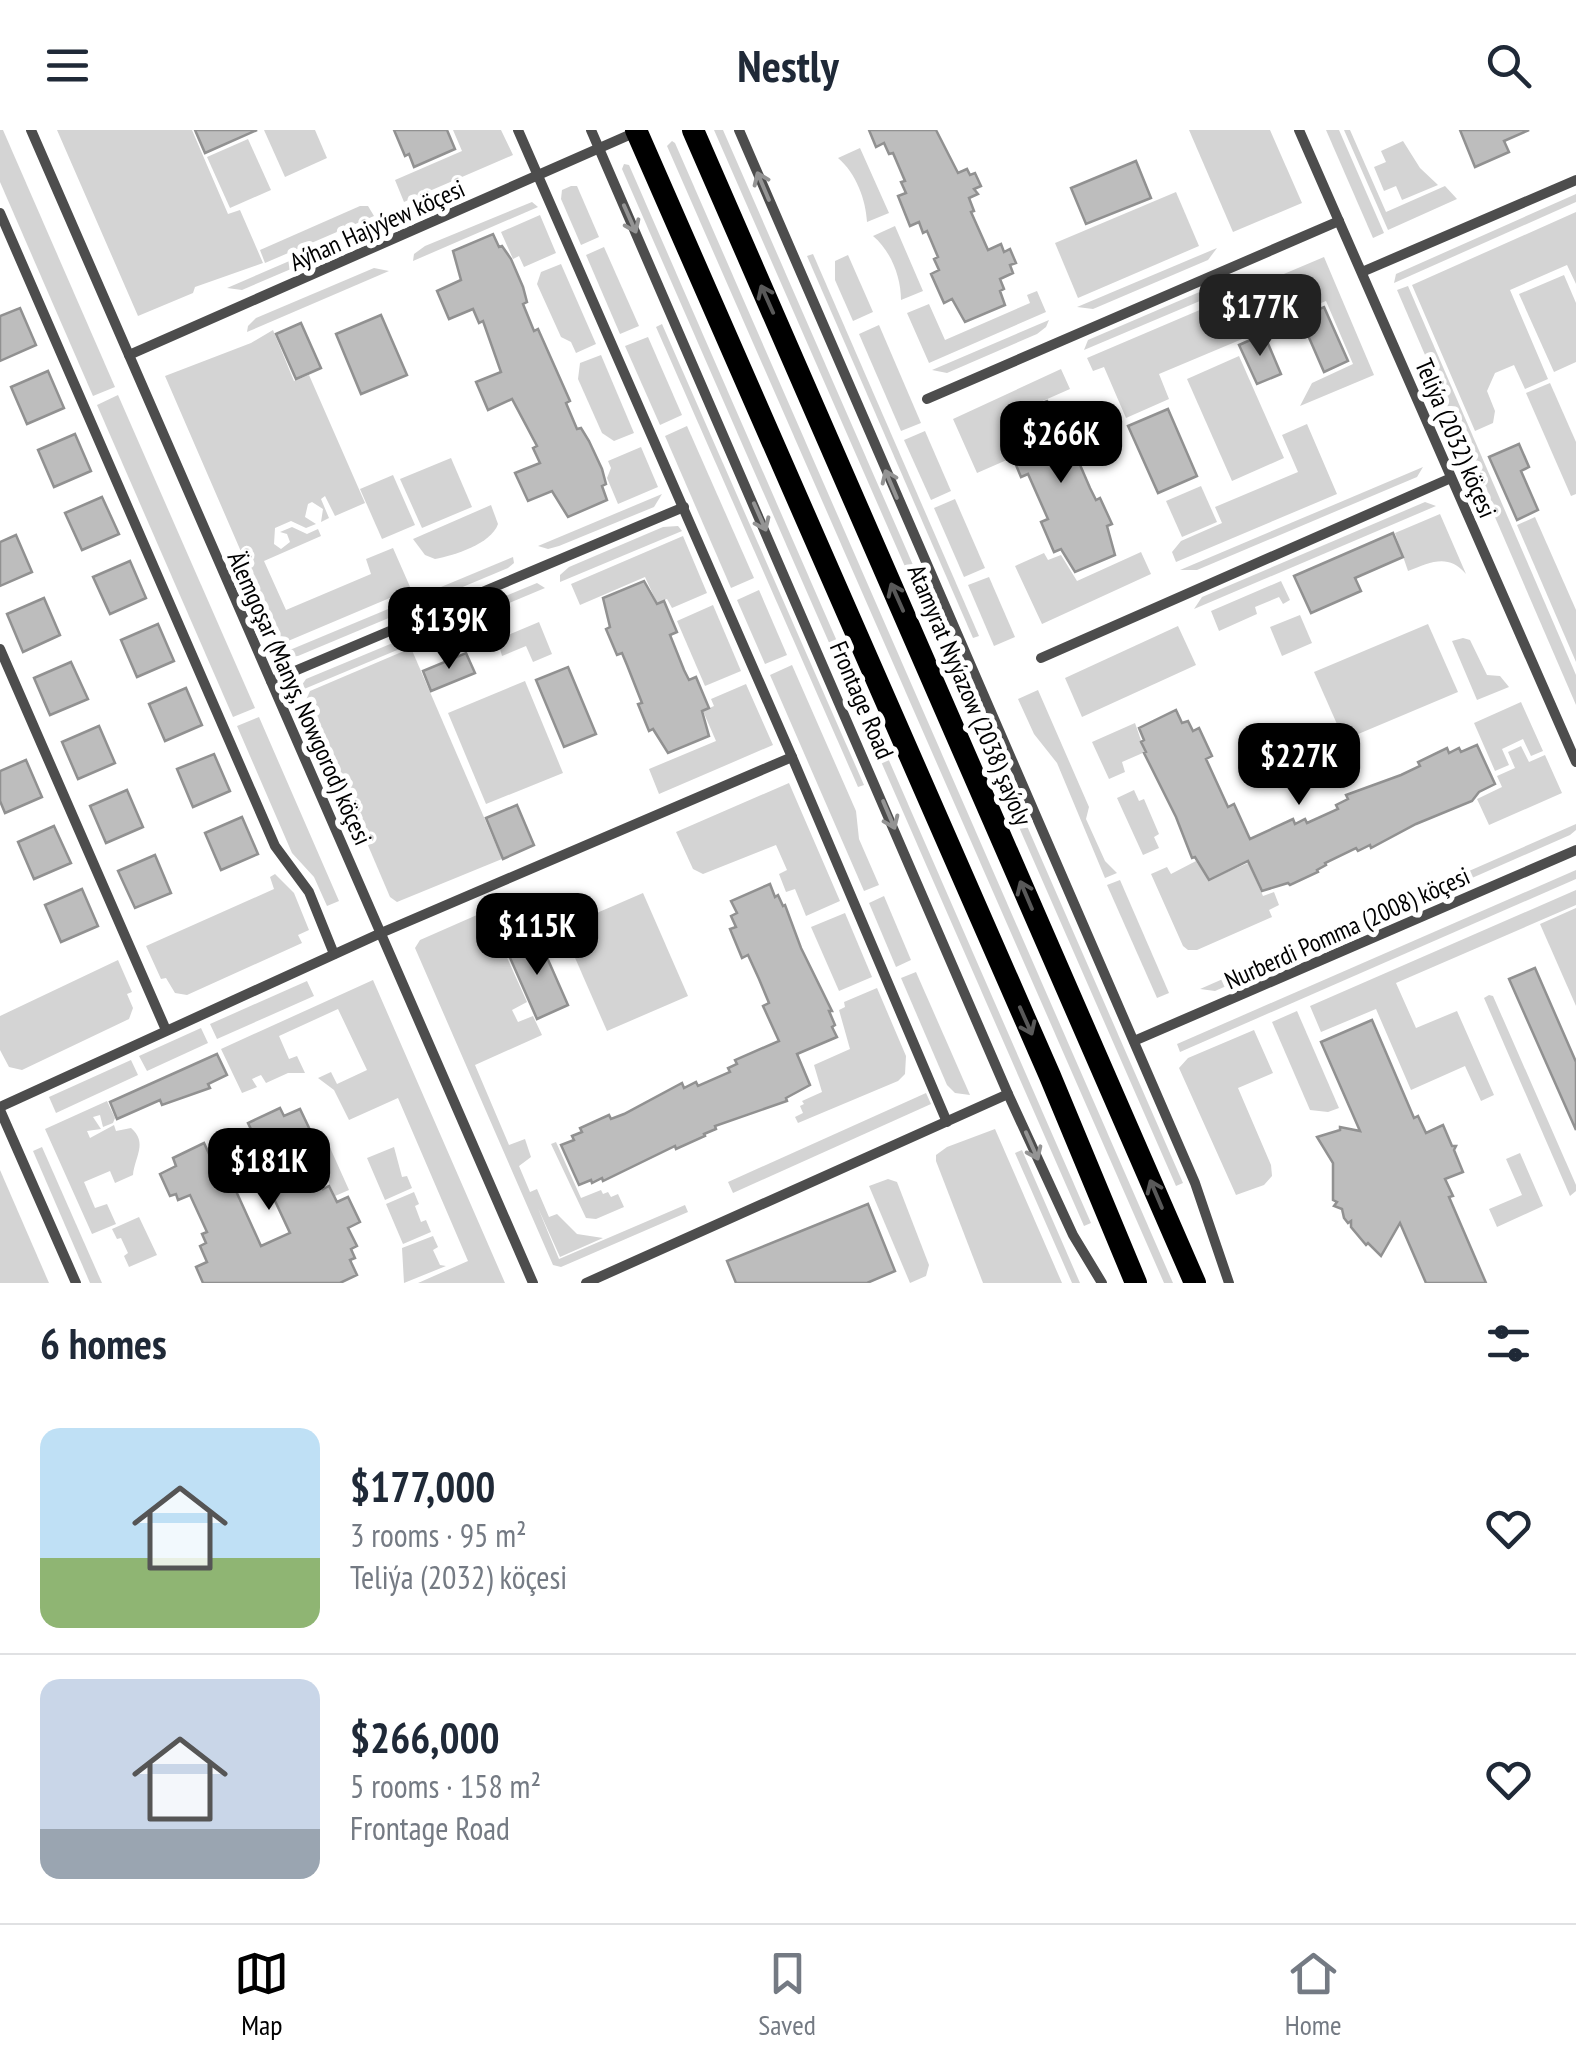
<!DOCTYPE html>
<meta charset="utf-8">
<style>
:root{--surface:#fff;--page:#f6f6f7;--text:#1f2937;--muted:#747a83;--line:#e0e1e3;--accent:#000}
body{margin:0;font-family:"PT Sans Narrow",sans-serif;background:var(--page);color:var(--text);height:100vh;display:flex;flex-direction:column;font-size:38px;white-space:nowrap}
*{box-sizing:border-box;margin:0}
p{font-size:32px;color:var(--muted)}
.icon{flex:none;width:55px;height:55px;fill:none;stroke:currentColor;stroke-width:2;stroke-linecap:round;stroke-linejoin:round}
.map{position:relative;height:1153px;overflow:hidden}
.sheet{display:flex;flex-direction:column;background:var(--surface);flex:1}
.sheet>*{flex:none}
.price{position:absolute;translate:-50% -85px;padding:0 22px;border-radius:20px;background:var(--accent);color:#fff;font-size:32px;line-height:65px;filter:drop-shadow(0 2px 5px #0008)}
.price::after{content:'';position:absolute;left:50%;top:60px;width:30px;height:22px;margin-left:-15px;background:inherit;clip-path:polygon(0 0,100% 0,50% 100%)}
.price.active{background:#222;color:#fff}
ul{padding:0;list-style:none}
li{display:flex;align-items:center;gap:30px;height:250px;padding:0 40px}
li+li{border-top:2px solid var(--line)}
li span{display:grid;place-items:center;flex:none;width:280px;height:200px;border-radius:20px;color:#555}
li>.icon{margin-inline-start:auto}
span .icon{width:120px;height:120px;fill:#fffc;stroke-width:1}
li b{font-size:42px}
h2{display:flex;justify-content:space-between;align-items:center;height:120px;padding:0 40px;font-size:42px}
header{display:flex;justify-content:space-between;align-items:center;height:130px;padding:0 40px;background:var(--surface);font-size:45px;font-weight:700}
.menu{display:flex;justify-content:space-around;align-items:center;height:140px;border-top:2px solid var(--line);background:var(--surface);font-size:28px;color:var(--muted)}
.menu a{display:grid;justify-items:center;gap:5px}
.menu .active{color:var(--accent)}
.map>svg:first-child{display:block}
</style>
<header><svg class="icon" aria-label="menu" viewBox="0 0 24 24"><path d="M4 6h16M4 12h16M4 18h16"/></svg>Nestly<svg class="icon" aria-label="search" viewBox="0 0 24 24"><circle cx="10" cy="10" r="6"/><path d="M15 15l6 6"/></svg></header>
<div class="map">
<svg width="1576" height="1153" viewBox="0 0 1576 1153">
<rect width="100%" height="100%" fill="#fff"/>
<g fill="#d4d4d4">
<path d="M0 0H3L115 257 93 266 0 52Z"/>
<path d="M57 0H192L228 84 240 80 263 133 195 157 193 163 138 186Z"/>
<path d="M264 0H315L327 28 285 47Z"/>
<path d="M453 0H501L513 25 404 72 395 50 462 21Z"/>
<path d="M714 0H723L1183 1053 1176 1056Z"/>
<path d="M1189 0H1270L1302 73 1233 102Z"/>
<path d="M1326 0H1339L1384 103 1373 108Z"/>
<path d="M1344 0H1350L1386 82 1445 56 1457 69 1388 100Z"/>
<path d="M248 9 271 60 230 78 207 27Z"/>
<path d="M672 11 675 13 1173 1153H1164L667 16Z"/>
<path d="M1403 11 1420 38 1438 55 1402 70 1396 56 1384 61 1374 37 1386 32 1381 21Z"/>
<path d="M860 18 889 83 867 92C866 70 856 43 838 28Z"/>
<path d="M624 34 629 35 1091 1093 1084 1096 622 39Z"/>
<path d="M571 56H577L599 107 581 115 561 69 562 60Z"/>
<path d="M1176 62 1199 116 1078 168 1055 113Z"/>
<path d="M1576 64V72L1394 153 1396 144Z"/>
<path d="M532 72 538 77 413 131 414 124 425 116Z"/>
<path d="M360 76H368L374 86 265 133 260 120Z"/>
<path d="M1576 82V154L1567 135 1510 160 1548 249 1525 259 1514 235 1495 243 1487 261 1495 281 1493 293 1475 301 1412 155Z"/>
<path d="M540 85 556 123 524 137 519 126 513 129 501 102Z"/>
<path d="M375 94 366 107 242 160 227 158Z"/>
<path d="M895 96 923 161 901 170C901 147 891 121 873 106Z"/>
<path d="M604 117 639 196 620 204 586 125Z"/>
<path d="M1217 118 1208 130 1093 179 1077 177Z"/>
<path d="M813 124 979 506 973 508 807 126Z"/>
<path d="M848 125 873 182 853 191 835 150V131Z"/>
<path d="M1324 127 1374 245 1300 276 1312 253 1353 234 1326 171 1298 182 1288 160 1278 164 1272 149Z"/>
<path d="M561 134 596 214 576 223 571 212 561 207 537 154 541 142Z"/>
<path d="M374 138 389 141 247 202 248 196 256 188Z"/>
<path d="M1239 145 1252 149 1084 220 1088 210Z"/>
<path d="M1564 145 1576 173V232L1554 242 1519 164Z"/>
<path d="M1256 156 1273 196 1159 244 1169 269 1126 288 1104 237 1093 241 1087 228Z"/>
<path d="M1408 156 1576 545V575L1397 160Z"/>
<path d="M1037 161 1046 182 929 233 907 183 929 174 945 210 1030 173 1027 165Z"/>
<path d="M1049 190 1046 197 1037 204 947 243 932 240Z"/>
<path d="M662 194 864 655 858 657 656 197Z"/>
<path d="M879 195 921 293 901 301 859 204Z"/>
<path d="M273 200 294 251 309 245 365 373 335 386 325 366 321 369 329 388 321 392 323 379 312 372 308 374 305 387 316 394 306 398 291 391 275 398 274 414 281 419 290 412 287 404 280 402 292 397 307 404 318 399 321 406 264 431 286 480 371 444 366 429 393 418 411 459 281 514 165 246 251 213Z"/>
<path d="M648 207 682 285 660 295 625 216Z"/>
<path d="M601 225 634 303 614 311 602 303 578 249 580 233Z"/>
<path d="M1239 226 1284 328 1232 351 1187 249Z"/>
<path d="M1061 239 1070 259 1006 287 1013 313 1003 318 1009 329 977 343 953 289Z"/>
<path d="M1550 253 1576 312V364L1571 366 1526 263Z"/>
<path d="M118 265 255 578 233 587 97 275Z"/>
<path d="M1307 294 1337 364 1176 432 1172 422 1181 411 1222 393 1215 377 1298 342 1282 305Z"/>
<path d="M687 296 754 448 731 458 665 306Z"/>
<path d="M925 301 951 361 931 370 904 310Z"/>
<path d="M641 317 658 357 618 374 607 348 611 338 608 331Z"/>
<path d="M451 328 472 377 422 398 400 349Z"/>
<path d="M1423 337 1417 347 1197 440H1180Z"/>
<path d="M393 345 415 395 382 409 360 359Z"/>
<path d="M1201 356 1217 392 1182 407 1166 371Z"/>
<path d="M662 364 654 377 559 416 548 419 538 416Z"/>
<path d="M955 369 985 438 964 447 934 378Z"/>
<path d="M1425 372 1436 376 1194 479 1202 467Z"/>
<path d="M491 375 498 394C491 414 455 425 435 429L425 425 413 409Z"/>
<path d="M1440 384 1466 444C1448 423 1431 432 1408 441L1395 403Z"/>
<path d="M1535 387 1576 480V532L1517 395Z"/>
<path d="M678 396 682 401 560 452V445L569 437 663 397Z"/>
<path d="M683 406 707 463 672 478 667 469 657 473 645 447 580 475 571 454Z"/>
<path d="M1141 422 1151 444 1042 494 1015 436 1044 423 1048 430 1061 425 1077 451Z"/>
<path d="M513 427 514 433 508 438 298 526 287 527 285 522Z"/>
<path d="M989 447 1015 507 994 516 968 455Z"/>
<path d="M1281 451 1290 470 1283 474 1279 467 1255 477 1257 484 1219 501 1211 481Z"/>
<path d="M537 453 545 458 297 562 306 549Z"/>
<path d="M759 460 787 525 765 534 737 470Z"/>
<path d="M713 475 741 541 705 556 677 491Z"/>
<path d="M1300 485 1312 513 1282 526 1270 497Z"/>
<path d="M539 492 552 524 533 532 526 516 502 526 499 515 508 505Z"/>
<path d="M1428 494 1458 562 1344 610 1314 542Z"/>
<path d="M1178 496 1196 535 1082 587 1065 548Z"/>
<path d="M1463 508 1470 510 1487 545 1500 546 1509 557 1477 570 1452 511Z"/>
<path d="M411 518 502 729 397 772 390 767 306 570 310 561Z"/>
<path d="M792 535 856 681 859 709 879 755 864 761 770 545Z"/>
<path d="M525 551 563 643 486 674 448 583Z"/>
<path d="M746 554 773 615 659 664 649 639 716 611 703 581 714 576 711 569Z"/>
<path d="M1038 560 1089 677 1086 689 1105 731 1117 743 1105 748 1057 633 1034 604 1018 569Z"/>
<path d="M1521 572 1543 621 1531 626 1523 609 1502 619 1509 635 1495 641 1474 593Z"/>
<path d="M259 587 339 771 327 776 314 747 292 723 237 596Z"/>
<path d="M1135 593 1145 622 1122 632 1125 642 1109 649 1092 612Z"/>
<path d="M1521 616 1529 632 1545 625 1562 663 1489 695 1477 669 1502 657 1497 646 1515 638 1508 622Z"/>
<path d="M789 653 840 771 806 786 795 759 786 762 779 744 787 740 776 715 703 744 693 739 676 702Z"/>
<path d="M1134 660 1139 671 1144 669 1159 704 1154 707 1159 718 1143 725 1117 668Z"/>
<path d="M1576 694V700L1570 705 1215 861 1200 859Z"/>
<path d="M1196 731 1209 750 1248 733 1263 766 1274 762 1279 775 1269 780 1272 787 1197 820H1188L1183 816 1151 744 1167 737 1171 744Z"/>
<path d="M1576 740V749L1180 922 1177 914Z"/>
<path d="M275 744 294 763 309 800 298 805 302 813 187 865 175 863 166 848 161 849 146 816 274 759 270 747Z"/>
<path d="M1120 750 1169 863 1157 868 1107 755Z"/>
<path d="M1576 760V775L1396 853 1416 898 1457 881 1494 965 1481 971 1465 936 1411 960 1376 879 1321 902 1310 876Z"/>
<path d="M643 763 688 866 607 901 562 798Z"/>
<path d="M884 766 911 830 896 837 869 773Z"/>
<path d="M1576 778V876L1540 794Z"/>
<path d="M486 781 527 872 512 880 518 892 533 886 542 905 475 935 509 1015 525 1009 531 1027 519 1036 530 1062 537 1059 549 1087 557 1084 577 1104 603 1108 560 1127 538 1078 559 1129 685 1075 688 1082 561 1137 553 1135 415 818 420 810Z"/>
<path d="M845 783 872 847 839 861 811 797Z"/>
<path d="M118 830 132 862 127 864 133 878 129 889 22 940 9 937 0 920V886Z"/>
<path d="M916 842 970 965 955 963 947 955 901 848Z"/>
<path d="M373 850 505 1153H418L468 1131 398 968 349 990 334 960 318 948 331 942 337 954 367 940 338 879 279 906 289 929 297 926 305 943H288L266 953 261 945 252 949 257 957 242 963 221 919Z"/>
<path d="M307 851 314 866 217 909 210 894Z"/>
<path d="M877 858 906 926 905 944 898 951 798 993 795 987 803 983 800 976 804 974 802 971 822 962 814 935 850 919 839 880 845 877 844 872Z"/>
<path d="M1489 865 1493 866 1576 1055V1061L1570 1066 1484 868Z"/>
<path d="M1297 881 1339 978 1328 982 1310 980 1272 892Z"/>
<path d="M201 898 208 913 147 941 139 926Z"/>
<path d="M1254 900 1273 943 1238 958 1271 1035 1272 1046 1264 1055 1236 1065 1179 938 1188 928Z"/>
<path d="M131 930 138 945 56 983 49 967Z"/>
<path d="M926 963 931 974 733 1063 728 1052Z"/>
<path d="M107 971 115 988 113 993 103 997 100 985 93 987 101 999 87 1001 90 1008 114 995 116 1001 131 998C148 1013 135 1026 133 1045L115 1053 110 1041 84 1052 95 1078 107 1074 116 1094 92 1104 45 999Z"/>
<path d="M995 999 1062 1153H983L936 1031V1025L947 1017Z"/>
<path d="M323 1002 349 1060 335 1066 328 1051 324 1052 319 1042 315 1044 303 1017 316 1011 314 1006Z"/>
<path d="M556 1012 581 1068 601 1060 603 1064 608 1062 611 1067 618 1064 624 1077 596 1089 586 1088 551 1014Z"/>
<path d="M42 1017 102 1153H90L33 1021Z"/>
<path d="M394 1017 402 1047 407 1046 412 1058 385 1070 367 1028Z"/>
<path d="M1022 1020 1080 1153H1072L1015 1023Z"/>
<path d="M1520 1023 1543 1076 1497 1097 1489 1079 1522 1065 1506 1029Z"/>
<path d="M0 1040 49 1153H0Z"/>
<path d="M888 1049 897 1052 929 1135 926 1146 910 1153 869 1056Z"/>
<path d="M414 1062 419 1074 415 1076 421 1092 426 1090 431 1102 403 1114 386 1074Z"/>
<path d="M139 1087 157 1125 129 1137 124 1126 128 1123 121 1108 117 1109 112 1099Z"/>
<path d="M433 1106 438 1117 433 1120 440 1135 446 1136 404 1153 402 1118Z"/>
</g>
<g fill="#bdbdbd" stroke="#919191" stroke-width="2.5">
<path d="M195 0H257L205 23Z"/>
<path d="M394 0H447L455 19 414 37 409 24 405 26Z"/>
<path d="M869 0H936L958 43 967 39 970 45 975 43 981 56 974 59 978 64 969 68 974 81 971 82 988 120 1001 114 1004 122 1010 119 1016 133 1010 135 1013 143 1000 149 1004 159 1000 161 1005 175 965 192 952 169 944 173 931 144 939 140 934 129 938 127 927 101 923 103 919 92 910 96 898 66 906 63 901 52 905 51 893 23 889 24 884 13 876 17Z"/>
<path d="M1460 0H1529L1504 11 1509 22 1475 37Z"/>
<path d="M1136 31 1151 68 1086 94 1071 58Z"/>
<path d="M493 104 499 117 502 116 511 129 523 157 527 172 523 174 534 201 538 199 570 271 566 273 577 299 581 298 589 311 602 339 606 354 602 356 607 370 568 387 552 361 528 371 515 343 540 333 533 318 537 316 512 269 488 280 476 252 501 242 483 191 479 193 473 179 449 189 437 161 461 150 453 121Z"/>
<path d="M1324 177 1348 231 1324 242 1300 187Z"/>
<path d="M20 178 36 215 0 231V186Z"/>
<path d="M381 185 407 245 361 264 336 204Z"/>
<path d="M301 193 321 238 296 249 276 204Z"/>
<path d="M1264 204 1281 244 1257 254 1239 215Z"/>
<path d="M48 241 64 278 27 294 11 257Z"/>
<path d="M1047 271 1063 294 1067 293 1079 319 1074 321 1090 358 1096 370 1100 368 1112 394 1107 396 1115 425 1075 442 1061 419 1054 422 1041 392 1048 389 1028 344 1021 347 1008 316 1014 314 1007 288Z"/>
<path d="M1168 279 1197 346 1158 363 1128 296Z"/>
<path d="M75 304 91 341 54 357 38 320Z"/>
<path d="M1519 314 1529 337 1521 341 1538 380 1517 390 1489 327Z"/>
<path d="M102 367 119 404 82 420 65 383Z"/>
<path d="M1393 403 1403 427 1355 448 1361 461 1311 483 1294 446Z"/>
<path d="M16 405 32 442 0 456V412Z"/>
<path d="M130 431 146 468 110 484 93 447Z"/>
<path d="M644 451 657 474 664 471 677 502 670 505 684 540 689 550 696 547 709 578 702 581 709 606 668 623 653 599 649 601 638 574 642 573 627 535 622 523 617 525 606 499 610 497 603 468Z"/>
<path d="M44 468 60 505 23 522 7 484Z"/>
<path d="M158 494 174 531 137 547 121 510Z"/>
<path d="M466 523 475 543 431 561 423 541Z"/>
<path d="M71 532 88 569 50 585 34 548Z"/>
<path d="M568 537 596 604 564 617 536 550Z"/>
<path d="M186 558 202 595 165 611 149 574Z"/>
<path d="M1176 580 1182 593 1188 591 1193 601 1199 598 1212 626 1206 629 1228 677 1234 674 1250 709 1293 689 1295 694 1305 689 1307 693 1338 679 1336 675 1348 669 1346 665 1401 645 1420 636 1418 632 1447 618 1449 623 1459 618 1461 622 1477 615 1495 654 1479 662 1472 671 1416 694 1371 718 1370 715 1358 721 1356 718 1325 733 1326 735 1317 740 1318 742 1290 755 1288 753 1262 761 1248 731 1209 750 1195 727 1192 728 1176 687 1144 623 1146 622 1141 612 1144 610 1139 598Z"/>
<path d="M99 596 115 633 78 649 62 612Z"/>
<path d="M214 624 230 661 193 677 177 639Z"/>
<path d="M26 630 42 667 5 683 0 671V641Z"/>
<path d="M127 660 143 697 106 713 90 676Z"/>
<path d="M517 675 534 715 503 729 486 688Z"/>
<path d="M242 687 258 724 221 740 205 703Z"/>
<path d="M54 696 71 733 34 749 18 712Z"/>
<path d="M155 725 171 763 135 778 118 741Z"/>
<path d="M770 754 775 767 778 765 783 776 785 775 801 818 832 881H829L835 895 832 897 837 907 797 924 810 955 786 968 787 971 715 996 716 999 704 1004 705 1006 676 1019 675 1016 603 1051 602 1048 592 1053 591 1050 579 1055 561 1015 574 1010 572 1006 582 1002 580 998 609 985 611 989 624 984 682 953 684 958 696 952 698 956 730 942 728 938 737 934 735 930 779 911 763 876 769 873 759 849 748 825 742 828 730 799 736 797 731 786 737 783 731 771Z"/>
<path d="M82 759 98 796 61 812 45 775Z"/>
<path d="M538 807 568 875 537 889 507 821Z"/>
<path d="M1535 838 1576 932V1000L1509 849Z"/>
<path d="M1372 890 1414 988 1418 986 1426 1003 1443 995 1452 1016H1456L1454 1020 1463 1042 1445 1049 1453 1066 1449 1067 1486 1153H1426L1400 1093 1381 1126 1368 1113 1366 1115 1351 1097V1091L1348 1093 1344 1088 1342 1079 1334 1076 1337 1072 1333 1070V1033L1317 1007 1340 1000V997L1360 1001 1321 912Z"/>
<path d="M217 924 227 945 208 954 210 958 162 975 160 970 117 989 110 972Z"/>
<path d="M280 978 284 986 300 979 311 1002 306 1004 309 1010 297 1015 314 1052 319 1050 323 1059 329 1056 337 1072 348 1067 360 1092 348 1098 357 1116 351 1119 355 1128 350 1130 357 1145 340 1153H203L196 1137 207 1132 200 1116 206 1113 202 1104 207 1102 190 1065 178 1070 176 1064 170 1066 160 1044 176 1036 173 1028 204 1013 218 1043 226 1039 261 1116 290 1103 254 1026 262 1022 248 993Z"/>
<path d="M868 1074 895 1141 867 1153H736L727 1131Z"/>
</g>
<g fill="none" stroke-linecap="round" stroke-linejoin="round">
<g stroke="#4d4d4d" stroke-width="10">
<path d="M31 0 533 1153"/>
<path d="M518 0 792 627 947 992"/>
<path d="M591 0 1008 964 1073 1105 1102 1153"/>
<path d="M739 0 1195 1053 1229 1153"/>
<path d="M1299 0 1576 632"/>
<path d="M0 83 275 716 309 762 334 824"/>
<path d="M1362 142 1576 50"/>
<path d="M129 225 636 2"/>
<path d="M927 269 1339 91"/>
<path d="M0 519 166 900"/>
<path d="M1041 528 1451 348"/>
<path d="M271 551 684 377"/>
<path d="M1134 911 1576 720"/>
<path d="M0 977 381 803 792 627"/>
<path d="M0 980 76 1153"/>
<path d="M586 1153 1008 964"/>
</g>
<g stroke="#000" stroke-width="22">
<path d="M636 0 1050 946 1136 1153"/>
<path d="M693 0 1195 1153"/>
</g>
</g>
<defs><path id="oneway-shaft" d="M-6 0H5M1.5-3L5.5 0L1.5 3" fill="none" stroke-width="1.6" stroke-linecap="round" stroke-linejoin="round" transform="scale(2.5)"/></defs>
<g stroke="#949494">
<use href="#oneway-shaft" transform="translate(763 56) rotate(-113)"/>
<use href="#oneway-shaft" transform="translate(630 89) rotate(66)"/>
<use href="#oneway-shaft" transform="translate(891 354) rotate(-113)"/>
<use href="#oneway-shaft" transform="translate(760 387) rotate(66)"/>
<use href="#oneway-shaft" transform="translate(889 685) rotate(67)"/>
<use href="#oneway-shaft" transform="translate(1032 1016) rotate(66)"/>
</g>
<g stroke="#595959">
<use href="#oneway-shaft" transform="translate(767 169) rotate(-114)"/>
<use href="#oneway-shaft" transform="translate(897 467) rotate(-114)"/>
<use href="#oneway-shaft" transform="translate(1026 765) rotate(-113)"/>
<use href="#oneway-shaft" transform="translate(1026 891) rotate(66)"/>
<use href="#oneway-shaft" transform="translate(1156 1064) rotate(-113)"/>
</g>
<g text-anchor="middle" stroke-width="10" stroke-linejoin="round" paint-order="stroke">
<g font-size="25" fill="#000" stroke="#fff">
<text transform="translate(377 95) rotate(-24)" y="9">Aýhan Hajyýew köçesi</text>
<text transform="translate(1456 308) rotate(67)" y="9">Teliýa (2032) köçesi</text>
<text transform="translate(970 565) rotate(67)" y="9">Atamyrat Nyýazow (2038) şaýoly</text>
<text transform="translate(300 568) rotate(66)" y="9">Älemgoşar (Manyş, Nowgorod) köçesi</text>
<text transform="translate(862 570) rotate(67)" y="9">Frontage Road</text>
<text transform="translate(1347 798) rotate(-24)" y="9">Nurberdi Pomma (2008) köçesi</text>
</g>
</g>
</svg>
<b class="price active" style="left:1260px;top:229px">$177K</b>
<b class="price" style="left:1061px;top:356px">$266K</b>
<b class="price" style="left:449px;top:542px">$139K</b>
<b class="price" style="left:1299px;top:678px">$227K</b>
<b class="price" style="left:537px;top:848px">$115K</b>
<b class="price" style="left:269px;top:1083px">$181K</b>
</div>
<section class="sheet">
<h2>6 homes<svg class="icon" aria-label="filters" viewBox="0 0 24 24"><path d="M4 7h16M4 17h16"/><circle cx="9" cy="7" r="2"/><circle cx="15" cy="17" r="2"/></svg></h2>
<ul>
<li><span style="background:linear-gradient(#bfe0f5 65%,#8fb573 0)"><svg class="icon" aria-label="home" viewBox="0 0 24 24"><path d="M3 11l9-7 9 7M6 9v11h12V9"/></svg></span><div><b>$177,000</b><p>3 rooms · 95 m²</p><p>Teliýa (2032) köçesi</p></div><svg class="icon" aria-label="heart" viewBox="0 0 24 24"><path d="M12 20l-8-8c-3-5 5-10 8-4 3-6 11-1 8 4z"/></svg></li>
<li><span style="background:linear-gradient(#c9d6e8 75%,#9aa5b1 0)"><svg class="icon" aria-label="home" viewBox="0 0 24 24"><path d="M3 11l9-7 9 7M6 9v11h12V9"/></svg></span><div><b>$266,000</b><p>5 rooms · 158 m²</p><p>Frontage Road</p></div><svg class="icon" aria-label="heart" viewBox="0 0 24 24"><path d="M12 20l-8-8c-3-5 5-10 8-4 3-6 11-1 8 4z"/></svg></li>
</ul>
</section>
<nav class="menu">
<a class="active"><svg class="icon" aria-label="map" viewBox="0 0 24 24"><path d="M3 6l6-2 6 2 6-2v14l-6 2-6-2-6 2zM9 4v14M15 6v14"/></svg>Map</a>
<a><svg class="icon" aria-label="saved" viewBox="0 0 24 24"><path d="M7 4h10v16l-5-4-5 4z"/></svg>Saved</a>
<a><svg class="icon" aria-label="home" viewBox="0 0 24 24"><path d="M3 11l9-7 9 7M6 9v11h12V9"/></svg>Home</a>
</nav>
